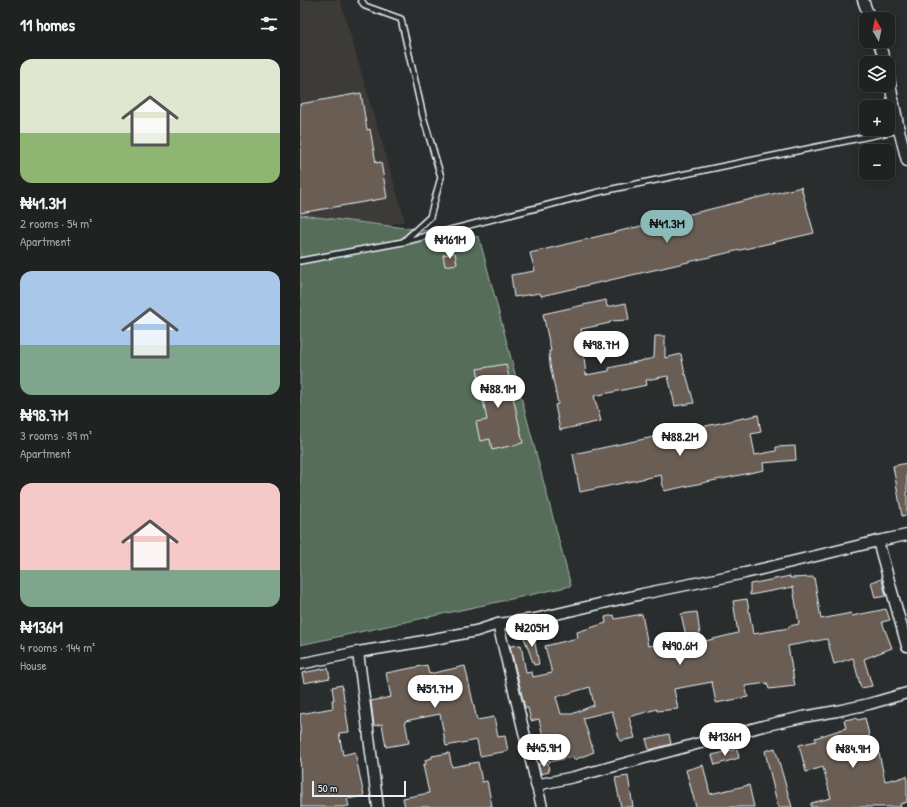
<!DOCTYPE html>
<meta charset="utf-8">
<style>
:root{--surface:#202222;--page:#2d2f2f;--text:#f1f3f6;--muted:#a2a4a5;--line:#3d3f40;--accent:#8bbbb9}
body{margin:0;font-family:"Patrick Hand",sans-serif;background:var(--page);color:var(--text);height:100vh;display:flex;flex-direction:column;font-size:15px;white-space:nowrap}
*{box-sizing:border-box;margin:0}
p{font-size:13px;color:var(--muted)}
.icon{flex:none;width:22px;height:22px;fill:none;stroke:currentColor;stroke-width:2;stroke-linecap:round;stroke-linejoin:round}
.map{position:relative;flex:1;overflow:hidden}
.drawer{display:flex;flex-direction:column;background:var(--surface);width:300px}
.drawer>*{flex:none}
.needle{width:26px;rotate:351deg}
.controls{position:absolute;left:559px;top:12px;display:grid;gap:8px}
.controls a{display:grid;place-items:center;width:36px;height:36px;border-radius:8px;background:var(--surface);box-shadow:0 2px 10px #0003,0 0 0 1px var(--line);font-size:20px}
.scale{position:absolute;left:12px;bottom:10px;width:94px;box-sizing:border-box;padding-left:4px;border:2px solid #e8f1f8;border-top:0;font-size:11px;line-height:14px;white-space:nowrap;color:#e8f1f8;-webkit-text-stroke:3px #2a2d2e;paint-order:stroke}
.price{position:absolute;translate:-50% -34px;padding:0 9px;border-radius:14px;background:#fff;color:#222;font-size:13px;line-height:26px;filter:drop-shadow(0 1px 2px #0008)}
.price::after{content:'';position:absolute;left:50%;top:24px;width:12px;height:9px;margin-left:-6px;background:inherit;clip-path:polygon(0 0,100% 0,50% 100%)}
.price.on{background:var(--accent);color:#111}
ul{padding:0;list-style:none}
li{display:grid;align-content:center;gap:8px;height:212px;padding:0 20px}
li span{display:grid;place-items:center;height:124px;border-radius:12px;color:#555}
li>.icon{margin-inline-start:auto}
span .icon{width:72px;height:72px;fill:#fffc;stroke-width:1}
li b{font-size:17px}
h2{display:flex;justify-content:space-between;align-items:center;height:48px;padding:0 20px;font-size:17px}
main{display:flex;flex:1;min-height:0}
.map>svg:first-child{display:block}
</style>
<main>
<section class="drawer">
<h2>11 homes<svg class="icon" aria-label="filters" viewBox="0 0 24 24"><path d="M4 7h16M4 17h16"/><circle cx="9" cy="7" r="2"/><circle cx="15" cy="17" r="2"/></svg></h2>
<ul>
<li><span style="background:linear-gradient(#dfe7d0 60%,#8fb573 0)"><svg class="icon" aria-label="home" viewBox="0 0 24 24"><path d="M3 11l9-7 9 7M6 9v11h12V9"/></svg></span><div><b>₦41.3M</b><p>2 rooms · 54 m²</p><p>Apartment</p></div></li>
<li><span style="background:linear-gradient(#a9c7e8 60%,#7fa58c 0)"><svg class="icon" aria-label="home" viewBox="0 0 24 24"><path d="M3 11l9-7 9 7M6 9v11h12V9"/></svg></span><div><b>₦98.7M</b><p>3 rooms · 89 m²</p><p>Apartment</p></div></li>
<li><span style="background:linear-gradient(#f6c9c9 70%,#7fa58c 0)"><svg class="icon" aria-label="home" viewBox="0 0 24 24"><path d="M3 11l9-7 9 7M6 9v11h12V9"/></svg></span><div><b>₦136M</b><p>4 rooms · 144 m²</p><p>House</p></div></li>
</ul>
</section>
<div class="map">
<svg width="607" height="807" viewBox="0 0 607 807">
<rect width="100%" height="100%" fill="#2a2d2e"/>
<filter id="ink" filterUnits="userSpaceOnUse"><feTurbulence type="fractalNoise" baseFrequency=".025" numOctaves="2"/><feDisplacementMap in="SourceGraphic" scale="8" xChannelSelector="R" yChannelSelector="G"/><feConvolveMatrix kernelMatrix="1 2 1 2 8 2 1 2 1" color-interpolation-filters="sRGB"/></filter>
<g filter="url(#ink)">
<path fill="#3e3b39" d="M0 0H40L105 221 0 246Z"/>
<path fill="#566d5a" stroke="#9fafa9" d="M0 215 179 237 271 586 0 645Z"/>
<g fill="#6b5d52" stroke="#e8f1f8" fill-rule="evenodd">
<path d="M61 93 67 130 70 129 76 163 81 162 87 198 0 213V104Z"/>
<path d="M501 187 514 233 241 296 240 293 214 297 211 275 235 271 230 253Z"/>
<path d="M155 253 157 264 145 266 143 255Z"/>
<path d="M306 300 307 307 326 303 329 320 310 321V323L281 329 286 375 309 371V368L354 358 355 336H365V358L381 354 385 375 386 374 394 403 375 406 368 376 346 380 347 385 294 396 301 421 260 430 255 405 258 404 250 365 249 351H251L243 314Z"/>
<path d="M206 364 223 443 192 450 190 439 180 441 176 422 187 420 177 369Z"/>
<path d="M458 415 461 432 451 434 455 455 476 451V447L495 446 496 460 463 463 464 470 364 491 361 475 280 492 273 454Z"/>
<path d="M607 463V515L602 516 593 466Z"/>
<path d="M490 576V578L514 577 521 619 551 613 552 616 586 609 590 620 582 622 592 648 564 659 572 686 561 688 553 658 534 664 527 639 488 646 495 686 469 689 467 683 445 686 448 697 416 703 412 682 374 689 378 709 357 711V709L329 717 335 738 320 741 312 711 283 718 294 752 274 760 273 757 249 762 239 719 231 721 228 708H225L210 646 221 645 226 673 232 672 233 677 252 673 245 646 278 638 277 632 306 623 305 617 314 615 315 619 342 614 348 646 367 643 368 649 388 645 381 614 397 612 401 642 438 633 433 601 447 599 453 634 489 628V626L499 624 493 587 450 595V584ZM290 687 294 705 272 714H261L256 697Z"/>
<path d="M582 579 586 596 575 598 571 582Z"/>
<path d="M233 633 239 664 234 665 223 635Z"/>
<path d="M127 665 129 674 165 666 177 720 194 717 198 737 205 736 208 751 180 756 177 740 146 746 140 714 105 721 109 743 86 747 82 724 74 726 71 701 91 697 86 673Z"/>
<path d="M28 668 30 678 4 683 2 673Z"/>
<path d="M42 685 49 732 39 733 43 755 55 752 64 796 47 799 49 806 42 807H1L0 714 33 708 32 700H34L32 687Z"/>
<path d="M556 718 558 720 565 718 570 739 573 738 577 754 579 753 585 781 594 779V780L607 776V802L600 804 601 807H511V803L531 798 523 767 506 772 499 745 516 741 515 738 546 728 544 720Z"/>
<path d="M369 734 371 744 349 750 346 739Z"/>
<path d="M475 748 492 807H478L465 751Z"/>
<path d="M437 749 439 758 415 765 412 755Z"/>
<path d="M149 753 152 767 178 762 182 782 187 781 192 806 185 807H105L103 798 129 793 123 765 126 764 125 760 132 758V756Z"/>
<path d="M248 763 249 772 241 774 238 764Z"/>
<path d="M403 765 410 794 449 785 454 807H396L386 770Z"/>
<path d="M328 776 333 807H321L315 778Z"/>
</g>
<g fill="none" stroke-linecap="round" stroke-linejoin="round">
<defs>
<g id="lane">
<path d="M61 0 65 6 101 19 123 116 141 177 130 217 104 241"/>
<path d="M0 261 103 242 303 191 599 130"/>
</g>
<g id="street">
<path d="M563 0 570 19"/>
<path d="M578 41 586 63"/>
<path d="M588 74 599 130 607 161"/>
<path d="M578 541 607 646"/>
<path d="M198 624 242 807"/>
<path d="M58 652 78 807"/>
<path d="M0 664 58 652 113 643 176 631 198 624 235 619 342 594 445 573 578 541 607 535"/>
<path d="M236 785 274 777 463 726 503 717 537 711 569 704 607 693"/>
</g>
</defs>
<use href="#lane" stroke="#e8f1f8" stroke-width="8"/>
<use href="#street" stroke="#e8f1f8" stroke-width="13"/>
<use href="#lane" stroke="#2a2d2e" stroke-width="5"/>
<use href="#street" stroke="#2a2d2e" stroke-width="10"/>
</g>
</g>
</svg>
<div class="controls">
<a><svg class="needle" viewBox="-14 -14 28 28"><path d="M0-13l5 13h-10z" fill="#e53935"/><path d="M0 13l5-13h-10z" fill="#a2a4a5"/></svg></a>
<a><svg class="icon" aria-label="layers" viewBox="0 0 24 24"><path d="M12 4l9 5-9 5-9-5zM3 14l9 5 9-5"/></svg></a>
<a>+</a>
<a>−</a>
</div>
<div class="scale">50 m</div>
<b class="price on" style="left:367px;top:244px">₦41.3M</b>
<b class="price" style="left:150px;top:260px">₦161M</b>
<b class="price" style="left:301px;top:365px">₦98.7M</b>
<b class="price" style="left:198px;top:409px">₦88.1M</b>
<b class="price" style="left:380px;top:457px">₦88.2M</b>
<b class="price" style="left:232px;top:648px">₦205M</b>
<b class="price" style="left:380px;top:666px">₦90.6M</b>
<b class="price" style="left:135px;top:709px">₦51.7M</b>
<b class="price" style="left:425px;top:757px">₦136M</b>
<b class="price" style="left:244px;top:768px">₦45.9M</b>
<b class="price" style="left:553px;top:769px">₦84.9M</b>
</div>
</main>
